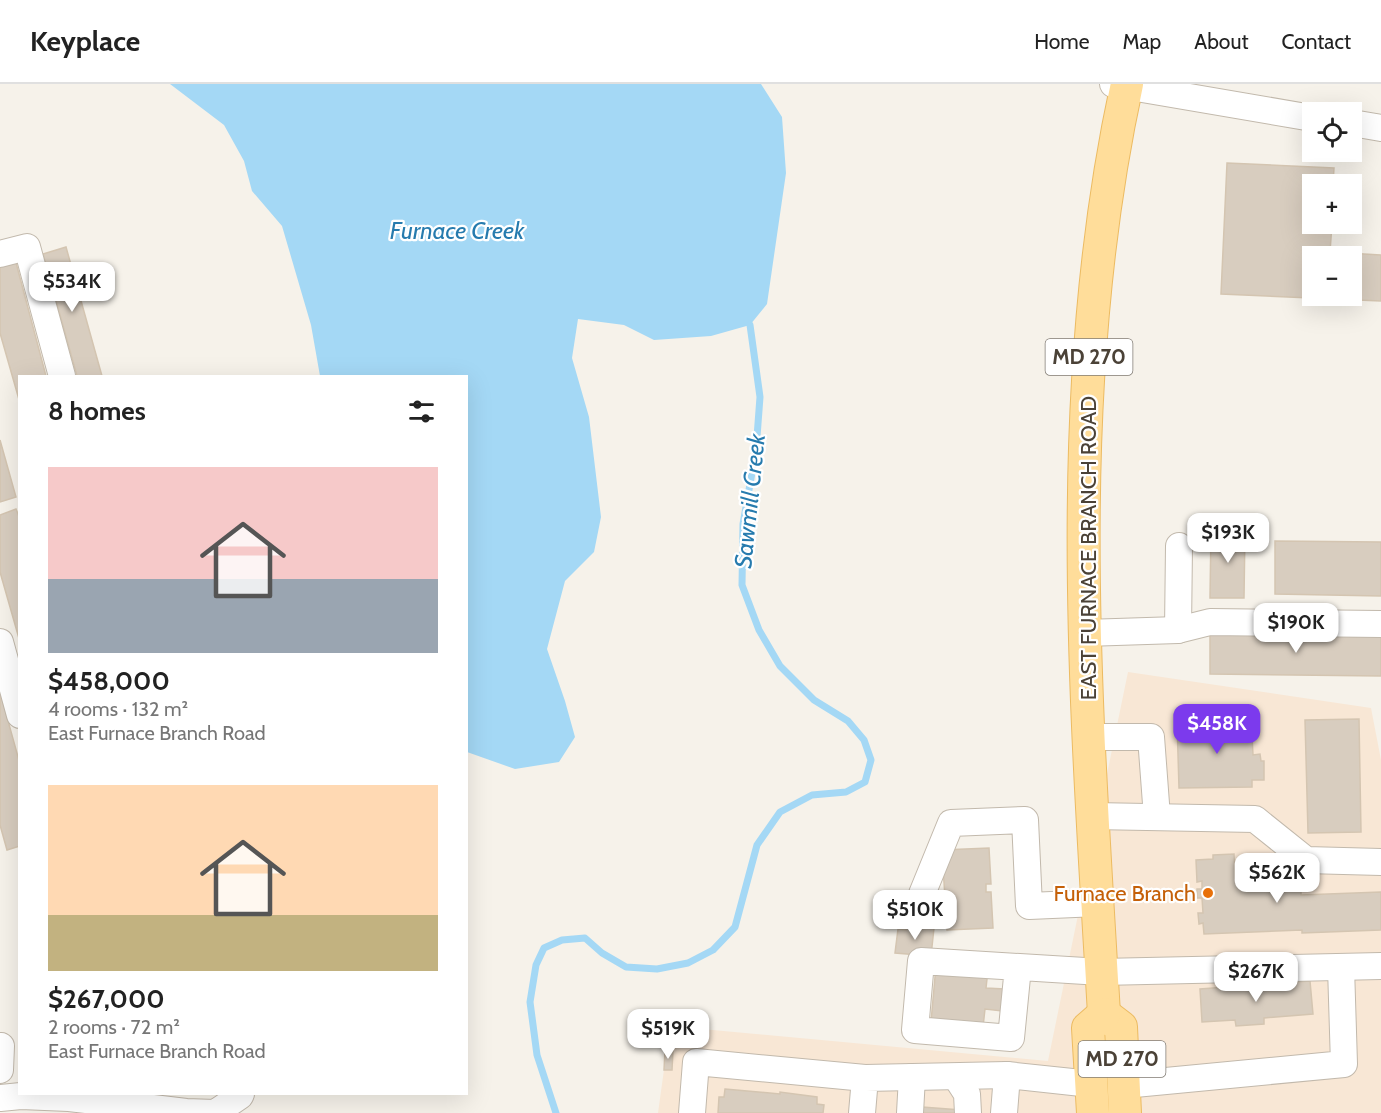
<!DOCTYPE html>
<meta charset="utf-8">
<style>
:root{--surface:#fff;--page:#f2f2f2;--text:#222;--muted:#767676;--line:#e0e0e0;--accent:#7c3aed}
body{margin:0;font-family:Cabin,sans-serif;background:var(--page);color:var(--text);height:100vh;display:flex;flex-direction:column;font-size:22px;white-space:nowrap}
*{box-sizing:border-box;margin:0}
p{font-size:20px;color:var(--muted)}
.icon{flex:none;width:33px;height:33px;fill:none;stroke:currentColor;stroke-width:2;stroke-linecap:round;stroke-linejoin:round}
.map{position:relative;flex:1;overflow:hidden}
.details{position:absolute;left:18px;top:291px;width:450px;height:720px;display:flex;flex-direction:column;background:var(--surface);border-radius:0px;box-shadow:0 6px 24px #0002}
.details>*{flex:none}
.fabs{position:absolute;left:1302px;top:18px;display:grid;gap:12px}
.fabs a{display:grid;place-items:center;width:60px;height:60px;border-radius:0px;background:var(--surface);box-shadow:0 6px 24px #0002;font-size:30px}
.price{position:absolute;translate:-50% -51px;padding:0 14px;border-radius:12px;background:#fff;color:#222;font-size:20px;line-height:39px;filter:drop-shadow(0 2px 3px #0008)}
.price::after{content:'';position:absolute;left:50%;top:36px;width:18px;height:14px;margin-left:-9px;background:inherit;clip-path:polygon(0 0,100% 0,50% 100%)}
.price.current{background:var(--accent);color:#fff}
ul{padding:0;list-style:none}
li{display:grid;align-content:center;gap:12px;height:318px;padding:0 30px}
li span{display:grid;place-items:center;height:186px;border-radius:0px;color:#555}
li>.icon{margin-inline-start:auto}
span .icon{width:108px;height:108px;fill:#fffc;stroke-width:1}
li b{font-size:26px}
h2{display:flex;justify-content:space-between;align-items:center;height:72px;padding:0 30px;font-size:26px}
header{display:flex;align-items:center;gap:36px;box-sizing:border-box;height:84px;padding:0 30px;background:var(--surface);border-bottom:2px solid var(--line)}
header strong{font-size:28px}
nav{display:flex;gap:33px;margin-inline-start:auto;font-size:21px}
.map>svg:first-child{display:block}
</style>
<header>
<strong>Keyplace</strong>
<nav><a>Home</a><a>Map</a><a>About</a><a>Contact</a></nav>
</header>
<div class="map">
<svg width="1381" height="1029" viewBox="0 0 1381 1029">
<rect width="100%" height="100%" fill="#f6f2ea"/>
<path fill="#f8e7d5" d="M1128 588 1371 624 1381 676V1029H658L670 942 1048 977Z"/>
<path fill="#a4d8f5" d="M170 0H761L782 33 786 89 767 220 750 241 711 252 654 256 624 241 578 235 572 274 589 333 601 433 594 468 565 497 547 565 565 617 575 653 559 678 515 685 467 668 466 292H320L311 241 282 142 252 107 244 77 224 41Z"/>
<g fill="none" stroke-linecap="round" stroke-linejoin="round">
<path stroke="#a4d8f5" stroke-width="7" d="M556 1029 537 971 530 918 536 881 544 864 562 856 585 854 602 869 626 883 657 885 688 879 713 866 735 843 757 761 780 728 812 711 846 708 865 698 871 676 864 656 848 637 814 616 780 582 759 546 742 501 743 440 756 366 760 313 750 241"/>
</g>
<g fill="#d8cdbf" stroke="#d4c5b1" stroke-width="1.5" fill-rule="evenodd">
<path d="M1227 79 1334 84 1333 100H1312V140H1332L1330 168 1381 171V217L1221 210ZM1312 172H1352V212H1312Z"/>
<path d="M66 163 102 292H77L43 170Z"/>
<path d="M15 175 46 292H20V319L0 249V179Z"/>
<path d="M0 356 16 413 0 418Z"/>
<path d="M16 425 20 435V558L0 488V431Z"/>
<path d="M1211 447H1245L1244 514H1210Z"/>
<path d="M1275 457 1381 458V512L1275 510Z"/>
<path d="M1210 547 1381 549V592L1210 590Z"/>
<path d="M0 608 20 680V762L7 766 0 741Z"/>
<path d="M1359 635 1361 748 1308 749 1305 636Z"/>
<path d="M1223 636V640L1252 639V646H1256V652H1252L1253 671 1260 670 1261 677H1264V696H1252V703L1179 704 1177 637Z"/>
<path d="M989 764 991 800H986V808H991L993 844 947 846 942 766Z"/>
<path d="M1234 770 1235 794 1301 792V811L1381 808V846L1302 849V846L1204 850 1203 839 1199 840 1198 829H1203L1202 814H1197V805H1202V797L1197 798 1196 776 1213 775V771Z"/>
<path d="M907 841 934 844 931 872 895 869 898 845 906 846Z"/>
<path d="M936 882 988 886 986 904 1004 905 1002 927 985 925 983 943 931 938Z"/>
<path d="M1310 897 1313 930 1264 934V940L1236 942 1235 936 1202 938 1200 905Z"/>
<path d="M665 966H673L672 986H664Z"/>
<path d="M725 1005 780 1010V1008L817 1013V1020L824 1021 823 1029H718L719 1013H724Z"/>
<path d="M922 1023 961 1026V1029H922Z"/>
</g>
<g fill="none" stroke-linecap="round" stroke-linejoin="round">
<defs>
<g id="minor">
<path d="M1113 0 1312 34"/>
<path d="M1352 39 1381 44"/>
<path d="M0 170 27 163 62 292"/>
<path d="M1178 546 1179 462"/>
<path d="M1085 549 1178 546 1210 538 1381 540"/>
<path d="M0 558 20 631"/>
<path d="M1089 653H1151L1157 733"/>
<path d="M1093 732 1255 735 1306 776 1381 778"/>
<path d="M922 810 951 739 1025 736 1029 822 1098 819"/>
<path d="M1018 883 1011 954 915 946 921 877 1101 888 1381 882"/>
<path d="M0 986 1 962"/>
<path d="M956 993 967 1010 968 1029"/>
<path d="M1124 1001 1344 980 1341 883"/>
<path d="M0 1014 21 1012 69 1014 186 1028 215 1029 240 1012 241 1010"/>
<path d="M692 1029 696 978 865 994"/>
<path d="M862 1029 865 994 1007 991"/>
<path d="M910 1029 912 993"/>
<path d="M1004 1029 1007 991 1091 1000"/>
</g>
<g id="major">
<path d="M1104 930C1086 620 1060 306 1127 0"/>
<path d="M1104 930 1121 943 1125 1029"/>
<path d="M1093 1029 1088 944 1104 930"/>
</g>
</defs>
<use href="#minor" stroke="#c2b9ac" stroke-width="28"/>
<use href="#major" stroke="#ecbb62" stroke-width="34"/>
<use href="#minor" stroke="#fff" stroke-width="26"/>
<use href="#major" stroke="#ffdd9a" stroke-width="32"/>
</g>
<circle fill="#e8710a" stroke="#fff" stroke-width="2" cx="1208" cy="809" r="6"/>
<g text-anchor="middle" stroke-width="4.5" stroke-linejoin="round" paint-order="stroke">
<g fill="#fff" stroke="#817b73" stroke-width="1.5">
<rect x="1045.5" y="255" width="87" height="36" rx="4.5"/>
<rect x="1078.5" y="957" width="87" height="36" rx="4.5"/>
</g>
<g font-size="21" font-weight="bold" fill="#4b4237">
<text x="1089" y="280">MD 270</text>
<text x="1122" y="982">MD 270</text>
</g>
<g font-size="22" fill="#4b4237" stroke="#fff">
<text transform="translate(1088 464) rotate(-90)" y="8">EAST FURNACE BRANCH ROAD</text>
</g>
<g font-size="22" fill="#c56008" stroke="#fff" text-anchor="end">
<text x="1196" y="817">Furnace Branch</text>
</g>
<g font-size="24" font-style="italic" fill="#267bae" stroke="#fff">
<text x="457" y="155">Furnace Creek</text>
<text transform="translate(750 417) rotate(-84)" y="8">Sawmill Creek</text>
</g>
</g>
</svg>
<div class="fabs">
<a><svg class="icon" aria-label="locate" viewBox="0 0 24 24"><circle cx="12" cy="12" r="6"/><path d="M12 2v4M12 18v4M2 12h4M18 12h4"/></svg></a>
<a>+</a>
<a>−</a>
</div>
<b class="price" style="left:72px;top:229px">$534K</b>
<b class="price" style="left:1228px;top:480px">$193K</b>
<b class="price" style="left:1296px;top:570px">$190K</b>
<b class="price current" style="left:1217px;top:671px">$458K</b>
<b class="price" style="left:1277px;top:820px">$562K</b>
<b class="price" style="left:915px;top:857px">$510K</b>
<b class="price" style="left:1256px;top:919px">$267K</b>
<b class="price" style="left:668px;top:976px">$519K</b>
<section class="details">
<h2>8 homes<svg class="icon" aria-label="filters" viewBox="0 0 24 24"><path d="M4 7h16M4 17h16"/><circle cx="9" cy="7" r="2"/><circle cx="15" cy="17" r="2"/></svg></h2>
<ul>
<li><span style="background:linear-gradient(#f6c9c9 60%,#9aa5b1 0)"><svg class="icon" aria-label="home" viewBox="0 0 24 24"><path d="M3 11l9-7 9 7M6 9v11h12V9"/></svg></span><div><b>$458,000</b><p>4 rooms · 132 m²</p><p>East Furnace Branch Road</p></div></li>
<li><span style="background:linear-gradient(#ffd9b3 70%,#c2b280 0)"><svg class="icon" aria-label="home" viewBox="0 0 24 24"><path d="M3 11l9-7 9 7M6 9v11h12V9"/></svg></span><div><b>$267,000</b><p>2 rooms · 72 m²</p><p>East Furnace Branch Road</p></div></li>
</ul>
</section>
</div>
